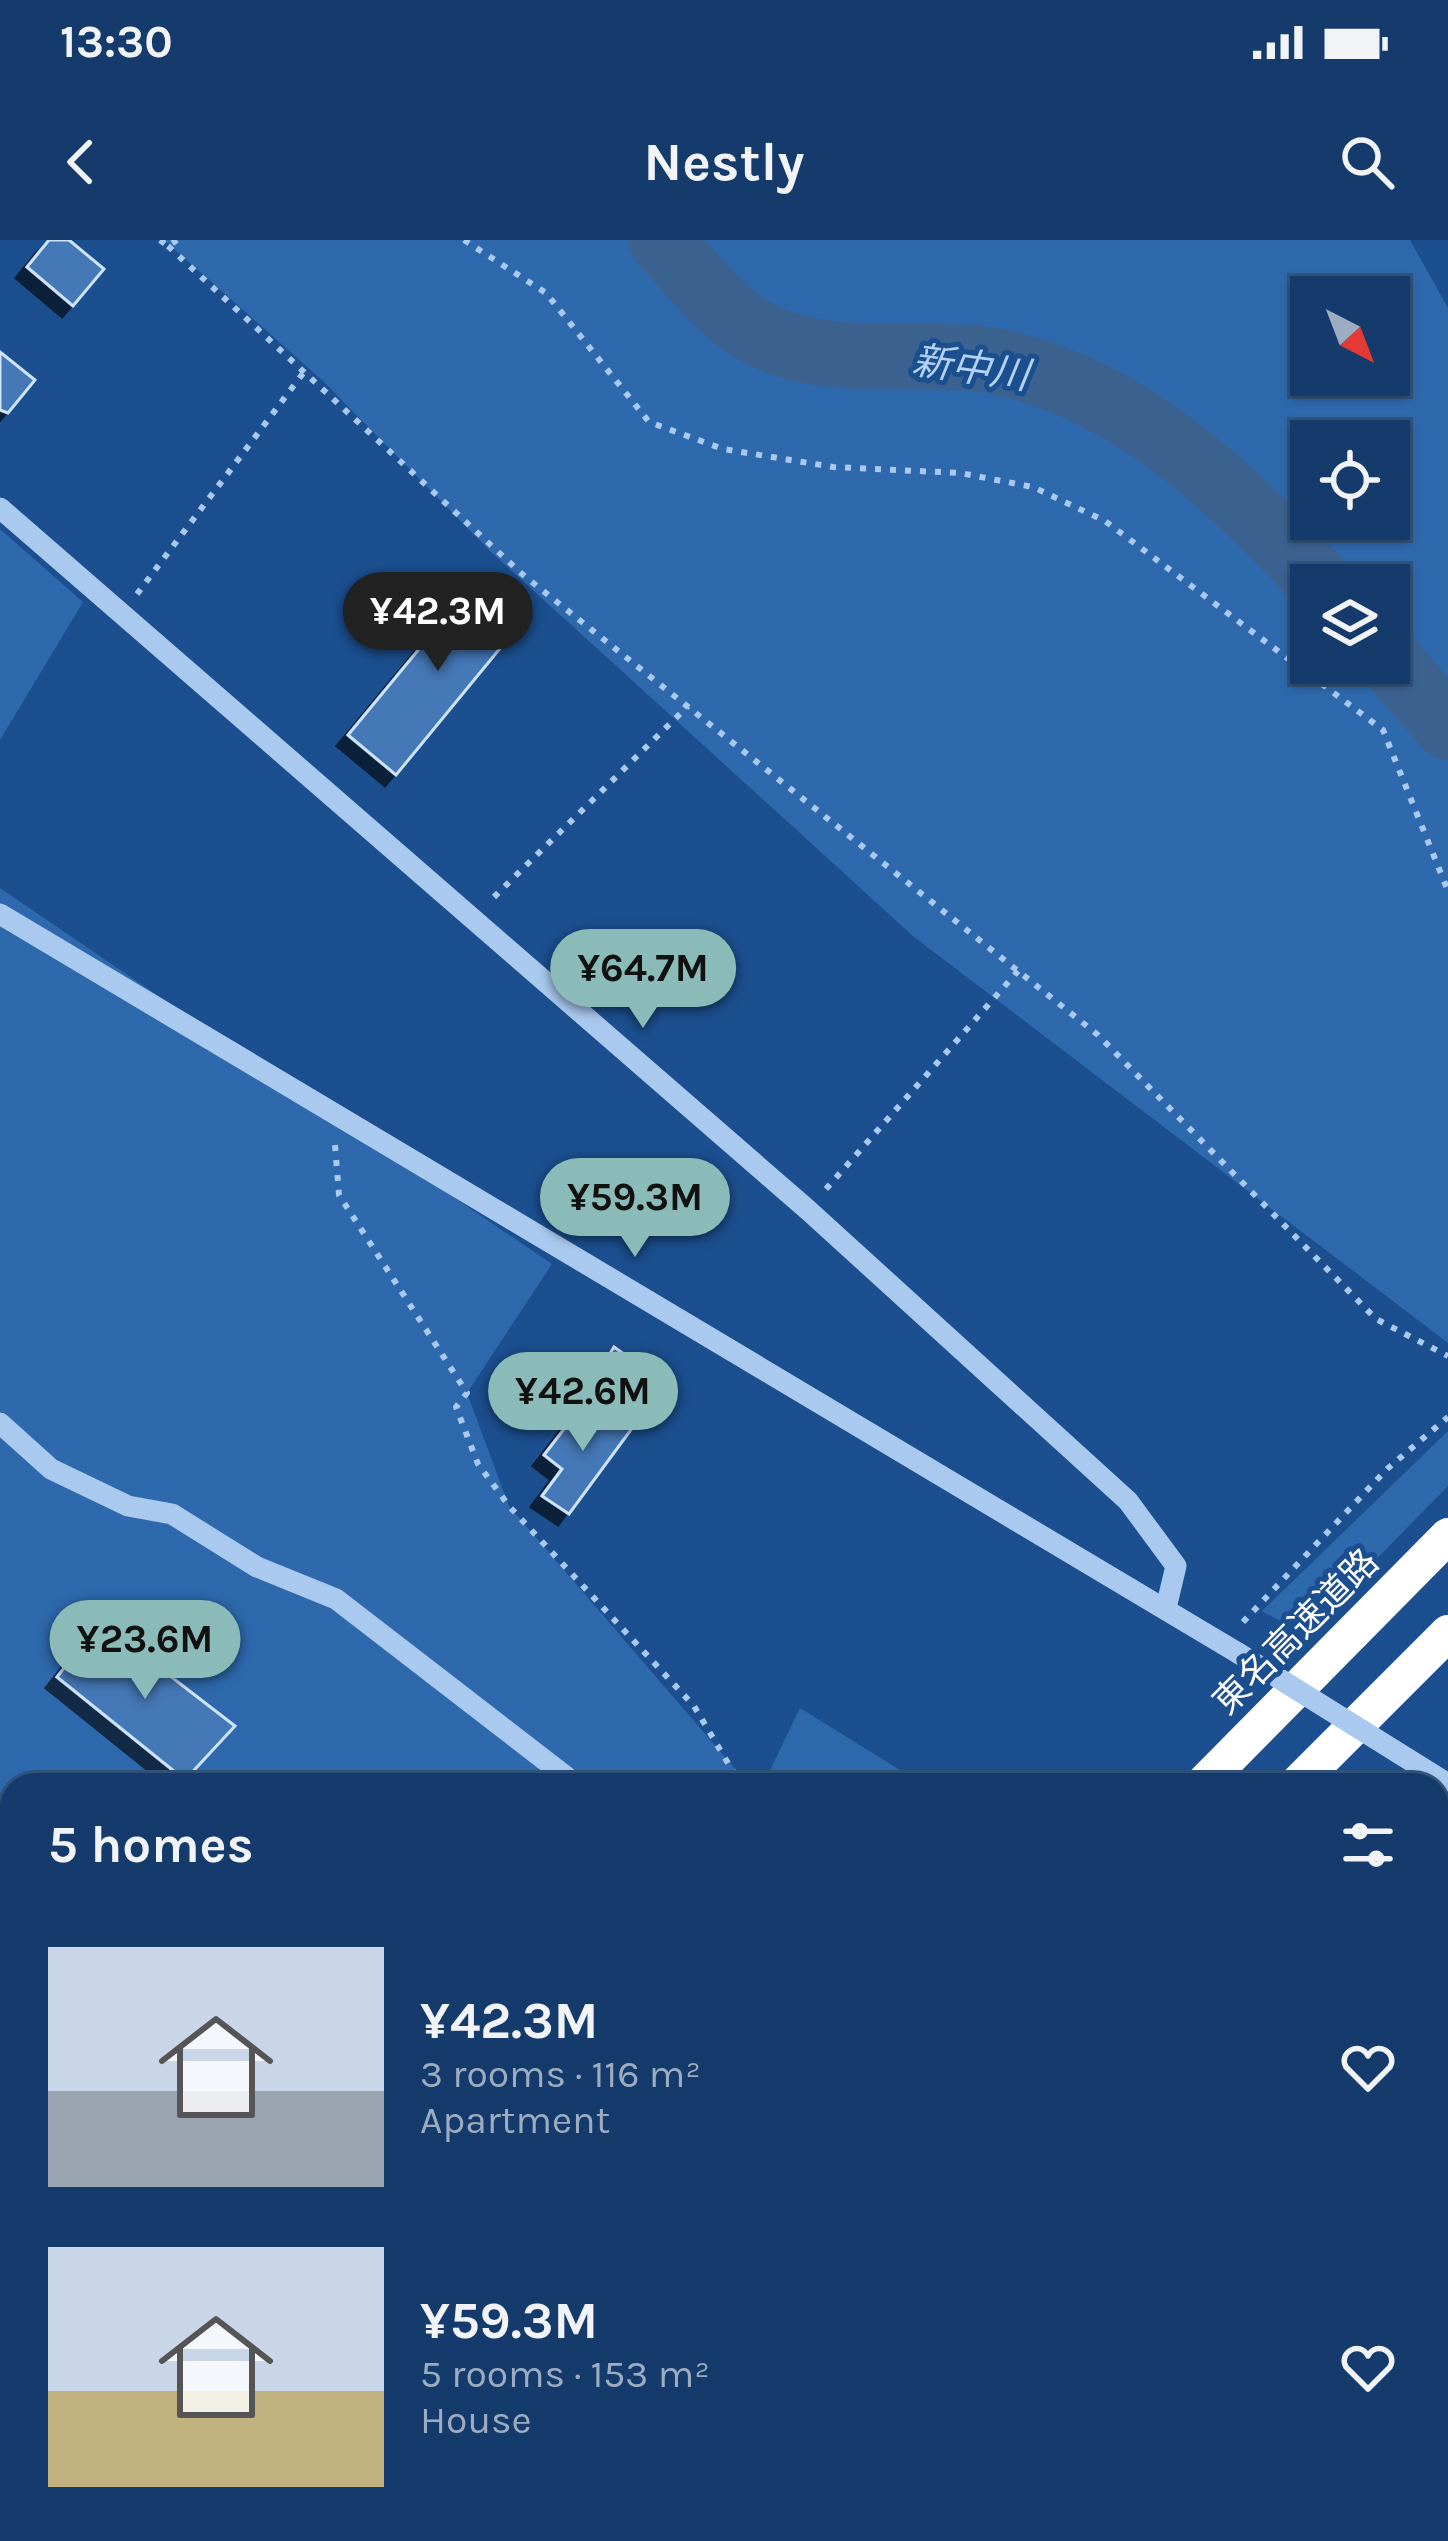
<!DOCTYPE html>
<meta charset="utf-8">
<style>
:root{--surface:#143b6b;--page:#1d4271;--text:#f1f3f6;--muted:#9dadc1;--line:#33557e;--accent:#8bbbb9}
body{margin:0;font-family:Karla,"Noto Sans JP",sans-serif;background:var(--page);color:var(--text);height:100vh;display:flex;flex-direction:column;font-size:45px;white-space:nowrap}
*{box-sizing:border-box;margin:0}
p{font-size:39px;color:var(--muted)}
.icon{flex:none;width:66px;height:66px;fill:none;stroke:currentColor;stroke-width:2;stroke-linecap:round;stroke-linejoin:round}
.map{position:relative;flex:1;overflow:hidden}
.sheet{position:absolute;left:0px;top:1533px;width:1449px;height:768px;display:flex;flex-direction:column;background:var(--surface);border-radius:36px 36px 0 0;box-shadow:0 3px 9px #0004,0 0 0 3px var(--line)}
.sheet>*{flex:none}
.needle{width:78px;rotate:138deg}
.controls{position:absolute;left:1290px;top:36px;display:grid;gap:24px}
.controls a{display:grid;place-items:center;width:120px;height:120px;border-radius:0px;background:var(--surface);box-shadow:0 3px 9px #0004,0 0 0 3px var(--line);font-size:60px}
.price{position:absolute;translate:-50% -102px;padding:0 27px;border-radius:42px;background:var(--accent);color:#111;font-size:39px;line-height:78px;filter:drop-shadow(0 3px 6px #0008)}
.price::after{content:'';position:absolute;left:50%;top:72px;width:36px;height:27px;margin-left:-18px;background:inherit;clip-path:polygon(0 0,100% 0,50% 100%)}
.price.on{background:#222;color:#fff}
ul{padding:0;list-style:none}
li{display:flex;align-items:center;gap:36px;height:300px;padding:0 48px}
li span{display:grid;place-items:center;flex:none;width:336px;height:240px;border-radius:0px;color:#555}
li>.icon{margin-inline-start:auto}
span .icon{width:144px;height:144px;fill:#fffc;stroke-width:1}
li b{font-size:51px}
h2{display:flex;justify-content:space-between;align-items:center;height:144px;padding:0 48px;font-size:51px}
.status{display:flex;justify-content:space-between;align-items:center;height:84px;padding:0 60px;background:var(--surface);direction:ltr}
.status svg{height:33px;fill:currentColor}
header{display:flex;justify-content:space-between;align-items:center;height:156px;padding:0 48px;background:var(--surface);font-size:54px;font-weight:700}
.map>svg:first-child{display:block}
</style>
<div class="status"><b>13:30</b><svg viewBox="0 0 49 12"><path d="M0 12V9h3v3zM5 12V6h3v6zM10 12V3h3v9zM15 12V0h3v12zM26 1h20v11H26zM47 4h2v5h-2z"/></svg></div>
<header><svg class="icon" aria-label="back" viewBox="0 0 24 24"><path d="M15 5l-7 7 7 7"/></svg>Nestly<svg class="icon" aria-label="search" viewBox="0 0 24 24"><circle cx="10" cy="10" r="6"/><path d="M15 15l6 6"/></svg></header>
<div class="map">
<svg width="1448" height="2301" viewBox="0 0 1448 2301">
<defs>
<filter id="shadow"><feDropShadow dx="-11" dy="11" stdDeviation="0" flood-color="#0009"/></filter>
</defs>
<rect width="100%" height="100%" fill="#1b4f8f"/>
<g fill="#2e69ad" fill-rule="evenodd">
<path d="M164 0H1410L1448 68V1103L914 697 490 311 323 141ZM1311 57H1389V135H1311ZM1311 201H1389V279H1311ZM1389 345V423H1311V345Z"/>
<path d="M0 289 83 362 0 500Z"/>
<path d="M0 648 552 1024 467 1153 509 1266 749 1545H12V2289H382L370 2301H0Z"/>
<path d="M1448 1191V1246L1303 1394 1262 1371Z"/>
<path d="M800 1468 924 1545H763Z"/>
<path d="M1448 2202V2301H1440L1437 2207Z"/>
</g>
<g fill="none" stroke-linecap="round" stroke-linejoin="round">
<g stroke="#3c6290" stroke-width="66">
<path d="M661 0C685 26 709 57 737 79 813 140 926 102 1013 125 1136 156 1239 254 1322 345"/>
<path d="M1389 420 1448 487"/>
</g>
</g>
<g fill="#4478b7" stroke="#cfe3fa" stroke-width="3" filter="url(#shadow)">
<path d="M49 0H69L104 29 73 66 27 27Z"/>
<path d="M0 112 35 140 8 173 0 170Z"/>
<path d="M481 334 529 373 396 535 348 495Z"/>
<path d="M614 1107 666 1144 637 1176 618 1163 623 1152 597 1135Z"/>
<path d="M585 1162 633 1187 569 1274 542 1256 562 1229 544 1215Z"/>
<path d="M100 1382 235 1486 185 1540 57 1437Z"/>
</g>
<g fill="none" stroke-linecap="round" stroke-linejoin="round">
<g stroke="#a9c9ee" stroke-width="6" stroke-dasharray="6 9" stroke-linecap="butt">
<path d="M160 0 168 6 177 0"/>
<path d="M464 0 546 53 649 182 723 209 833 227 960 233 1033 247 1105 281 1383 490 1448 651"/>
<path d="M168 6 522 334 1098 795 1376 1079 1448 1116"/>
<path d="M137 354 304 132"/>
<path d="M494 657 688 466"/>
<path d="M335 905 339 955 467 1153 456 1167 478 1224 509 1266 694 1466 741 1545"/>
<path d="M826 949 1018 731"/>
<path d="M1243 1382 1387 1229 1448 1177"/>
</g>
<g stroke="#a9c9ee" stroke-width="21">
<path d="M0 268 808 970 1128 1261 1176 1326 1166 1368"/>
<path d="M0 674 1238 1413"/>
<path d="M0 1183 51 1229 128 1266 172 1274 257 1327 336 1359 577 1545"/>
<path d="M0 1745 12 1757"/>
<path d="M1437 1807 1448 1791"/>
<path d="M1437 1980 1448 1971"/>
<path d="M660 2289 672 2301"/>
<path d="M701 2301 712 2289"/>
<path d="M909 2301 919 2289"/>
</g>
<g stroke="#fff" stroke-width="36">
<path d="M1202 1545 1448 1296"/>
<path d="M1296 1545 1448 1393"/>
<path d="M456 2301 468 2289"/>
<path d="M558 2301 569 2289"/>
</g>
<path stroke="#a9c9ee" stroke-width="21" d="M1238 1413 1448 1544"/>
</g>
<g text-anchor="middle" stroke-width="10" stroke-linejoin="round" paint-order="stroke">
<g font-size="36" fill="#fff" stroke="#1b4f8f">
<text transform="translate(1295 1391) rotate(-45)" y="13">東名高速道路</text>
</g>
<g font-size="39" font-style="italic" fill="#b5d3f5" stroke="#1b4f8f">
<text transform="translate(971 127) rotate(8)" y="14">新中川</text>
</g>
</g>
</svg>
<div class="controls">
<a><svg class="needle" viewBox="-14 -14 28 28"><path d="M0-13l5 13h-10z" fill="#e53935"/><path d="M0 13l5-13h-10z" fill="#9dadc1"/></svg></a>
<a><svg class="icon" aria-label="locate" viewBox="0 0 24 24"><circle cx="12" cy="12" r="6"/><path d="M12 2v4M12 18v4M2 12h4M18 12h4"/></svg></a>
<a><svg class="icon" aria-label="layers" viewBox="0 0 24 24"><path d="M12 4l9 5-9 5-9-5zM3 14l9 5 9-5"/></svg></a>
</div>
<b class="price on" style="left:438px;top:434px">¥42.3M</b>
<b class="price" style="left:643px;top:791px">¥64.7M</b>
<b class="price" style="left:635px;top:1020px">¥59.3M</b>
<b class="price" style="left:583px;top:1214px">¥42.6M</b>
<b class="price" style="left:145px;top:1462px">¥23.6M</b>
<section class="sheet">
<h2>5 homes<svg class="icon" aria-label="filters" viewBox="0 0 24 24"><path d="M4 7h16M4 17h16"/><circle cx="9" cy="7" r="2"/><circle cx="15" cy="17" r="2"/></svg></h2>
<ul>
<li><span style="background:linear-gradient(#c9d6e8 60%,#9aa5b1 0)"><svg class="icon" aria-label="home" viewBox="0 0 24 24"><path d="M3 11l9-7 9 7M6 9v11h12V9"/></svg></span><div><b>¥42.3M</b><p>3 rooms · 116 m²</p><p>Apartment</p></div><svg class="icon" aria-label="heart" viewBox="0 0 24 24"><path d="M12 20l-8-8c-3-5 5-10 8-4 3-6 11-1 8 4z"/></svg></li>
<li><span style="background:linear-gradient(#c9d6e8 60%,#c2b280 0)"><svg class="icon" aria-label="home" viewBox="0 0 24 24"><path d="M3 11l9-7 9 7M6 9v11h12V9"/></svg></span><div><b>¥59.3M</b><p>5 rooms · 153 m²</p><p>House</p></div><svg class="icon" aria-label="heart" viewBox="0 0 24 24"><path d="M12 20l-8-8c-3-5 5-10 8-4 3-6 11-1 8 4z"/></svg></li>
</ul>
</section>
</div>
